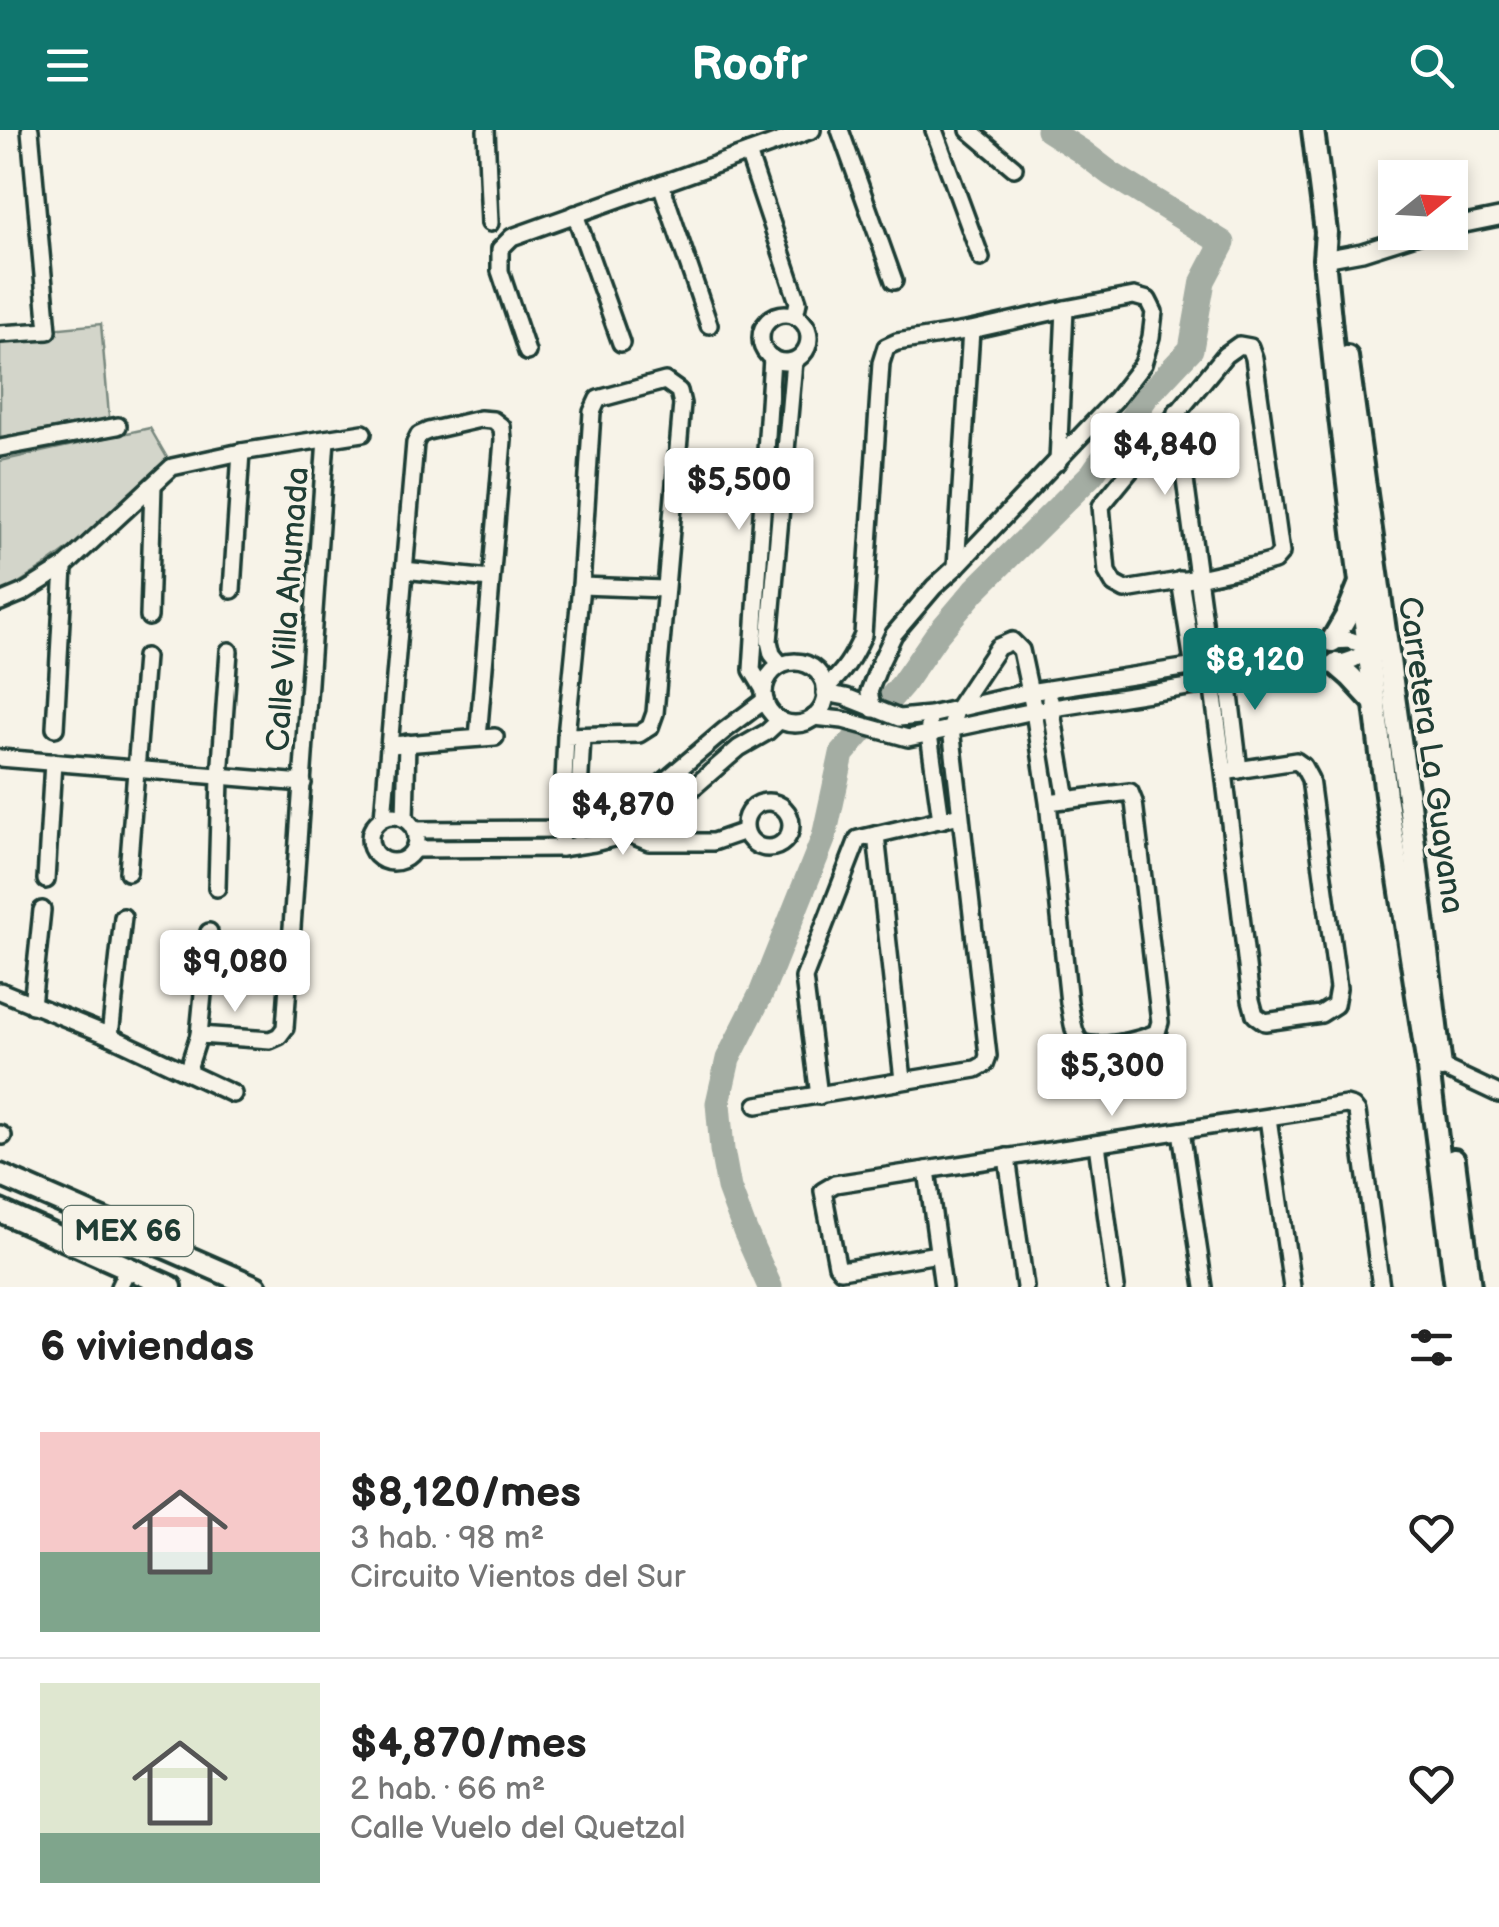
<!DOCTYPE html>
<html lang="es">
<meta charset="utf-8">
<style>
:root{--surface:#fff;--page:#f2f2f2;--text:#222;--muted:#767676;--line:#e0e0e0;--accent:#0f766e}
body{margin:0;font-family:"Balsamiq Sans",sans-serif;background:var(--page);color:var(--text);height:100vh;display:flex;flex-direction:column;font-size:38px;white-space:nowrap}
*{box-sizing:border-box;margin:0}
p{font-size:32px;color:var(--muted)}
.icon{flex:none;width:55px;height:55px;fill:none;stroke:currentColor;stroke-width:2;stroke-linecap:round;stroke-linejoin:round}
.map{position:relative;height:1157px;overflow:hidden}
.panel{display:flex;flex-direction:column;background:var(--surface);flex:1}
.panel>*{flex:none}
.needle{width:65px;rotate:72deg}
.fabs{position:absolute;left:1378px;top:30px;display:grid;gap:20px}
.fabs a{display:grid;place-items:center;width:90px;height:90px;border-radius:0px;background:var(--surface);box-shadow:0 5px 15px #0003;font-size:50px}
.price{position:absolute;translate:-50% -85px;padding:0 22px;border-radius:10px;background:#fff;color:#222;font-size:32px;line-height:65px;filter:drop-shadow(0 2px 5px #0008)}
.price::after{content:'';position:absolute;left:50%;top:60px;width:30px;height:22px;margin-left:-15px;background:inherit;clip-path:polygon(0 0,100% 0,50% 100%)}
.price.active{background:var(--accent);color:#fff}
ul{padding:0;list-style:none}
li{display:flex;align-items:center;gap:30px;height:250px;padding:0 40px}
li+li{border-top:2px solid var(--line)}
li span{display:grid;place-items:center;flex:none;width:280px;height:200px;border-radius:0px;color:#555}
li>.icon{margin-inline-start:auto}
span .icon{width:120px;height:120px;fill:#fffc;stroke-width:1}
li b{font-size:42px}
h2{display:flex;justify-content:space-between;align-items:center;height:120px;padding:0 40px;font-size:42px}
header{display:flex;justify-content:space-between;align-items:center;height:130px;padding:0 40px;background:var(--accent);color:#fff;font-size:45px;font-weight:600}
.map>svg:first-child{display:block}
</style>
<header><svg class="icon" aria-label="menu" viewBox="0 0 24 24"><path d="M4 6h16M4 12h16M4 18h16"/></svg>Roofr<svg class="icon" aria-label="search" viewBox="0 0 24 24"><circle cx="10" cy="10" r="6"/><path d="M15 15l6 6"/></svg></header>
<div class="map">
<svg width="1499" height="1157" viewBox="0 0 1499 1157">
<rect width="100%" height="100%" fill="#f7f3e8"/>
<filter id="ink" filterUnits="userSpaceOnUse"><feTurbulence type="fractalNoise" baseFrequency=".01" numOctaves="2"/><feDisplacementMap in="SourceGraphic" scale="20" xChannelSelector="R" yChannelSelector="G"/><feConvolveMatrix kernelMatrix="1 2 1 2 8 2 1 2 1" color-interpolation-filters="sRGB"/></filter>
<g filter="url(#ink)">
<g fill="#d3d5ca" stroke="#79897f" stroke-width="2.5">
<path d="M101 194 110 297 0 315V204Z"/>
<path d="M150 298 169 331 97 398 48 434 8 460 0 462V331Z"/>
</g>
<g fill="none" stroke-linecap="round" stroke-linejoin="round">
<path stroke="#a4ada3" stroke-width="25" d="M770 1157 745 1101 729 1058 722 1020 718 973 728 929 761 864 824 707 842 624 902 555 936 506 975 460 1092 344 1147 266 1191 219 1203 151 1223 113 1111 44 1081 21 1048 0"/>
<defs>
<g id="minor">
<path d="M486 0 490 93"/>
<path d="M840 0 894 151"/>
<path d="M934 0 981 128"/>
<path d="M969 0 1014 38"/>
<path d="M748 23 798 172 795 186"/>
<path d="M661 54 709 195"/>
<path d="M575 84 621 213"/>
<path d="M1450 97 1499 87"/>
<path d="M1324 129 1362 122 1425 102"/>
<circle cx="785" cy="208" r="24"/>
<path d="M0 204 48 201 30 0"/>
<path d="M1239 215 1250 217 1254 228 1281 423 1274 431 1263 434 1198 448 1125 460 1114 454 1107 442 1101 376 1225 225Z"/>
<path d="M527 222 500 141V119L512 107 812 0"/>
<path d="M1176 282 1224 642 1251 870 1255 885 1265 892 1321 884 1335 875 1338 858 1310 649 1303 636 1296 631 1224 642"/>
<path d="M0 318 118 296"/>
<path d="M1058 332 1065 179"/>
<path d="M956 437 971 200"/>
<path d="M404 440 490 449"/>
<path d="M1180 450 1195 545"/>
<path d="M581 456 664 459"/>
<path d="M232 460 241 322"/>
<path d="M0 472 24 462 64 437 172 337 241 322 363 303"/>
<path d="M149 487 153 355"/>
<circle cx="795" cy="563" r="31"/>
<path d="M781 535 772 524 769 511 794 231"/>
<path d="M1227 540 1239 640"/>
<path d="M825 558C844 543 853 527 863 505L881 233 886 217 897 212 971 200 1065 179 1134 166 1148 170 1154 182 1151 207 1143 234 1115 270 956 437 934 457 894 504 880 533 869 562 873 579"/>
<path d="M764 560 752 540 772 228"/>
<path d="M1050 570 1067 670"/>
<path d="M814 587 843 590 908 608 1034 581 1336 534C1350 531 1359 529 1369 517L1350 510 1332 511 1209 534 1029 562 930 585 899 588 846 567 825 563"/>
<path d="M929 594V604L941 690"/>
<path d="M55 598 64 437"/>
<path d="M391 615 495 607"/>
<path d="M0 628 303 653"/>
<circle cx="768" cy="695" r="23"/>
<circle cx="393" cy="709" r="23"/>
<path d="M383 688 415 313 419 305 428 301 480 289 493 290 502 297 503 310 478 608"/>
<path d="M405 689 407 613"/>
<path d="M414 700 562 699 592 692 622 680 647 666 725 600 765 570"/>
<path d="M577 702 582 606"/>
<path d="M629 704 649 712H713L745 701"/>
<path d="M876 705 903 950"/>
<path d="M561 718 566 606 581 456 592 282 598 269 665 251 679 261 682 274 655 583 650 597 639 604 566 606"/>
<path d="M414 719 561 718 594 713 629 704 658 688 739 618 767 602 780 590"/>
<path d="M128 742 145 527"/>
<path d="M46 750 53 632"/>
<path d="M217 758 220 647 229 521"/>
<path d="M0 861 110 906 233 964"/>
<path d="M32 875 42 780"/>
<path d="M199 905 270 910 279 906 285 898 326 309"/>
<path d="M110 906 123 787"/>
<path d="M1435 934 1499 964"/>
<path d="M187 942 199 905 209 802"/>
<path d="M819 966 804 848 858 709 960 685"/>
<path d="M757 975 976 939 985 934 988 926 951 598 956 580 998 517 1012 511 1021 520 1034 581 1048 672 1069 873C1072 885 1072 902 1080 911 1090 922 1145 910 1157 902L1160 892 1134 672 1130 662 1048 672"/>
<path d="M1268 988 1292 1157"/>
<path d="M1181 1001 1204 1157"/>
<path d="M0 1004 3 1006"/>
<path d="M1097 1014 1116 1157"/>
<path d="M1007 1027 1025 1157"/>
<path d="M927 1040 943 1157"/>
<path d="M938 1124 841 1140 837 1135 823 1061 835 1054 1346 975 1353 977 1357 982 1381 1157"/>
<path d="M119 1157 128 1138"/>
</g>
<g id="major">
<path d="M1313 0 1326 102 1324 129 1339 279 1386 665 1427 930 1456 1157"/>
<path d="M1347 227 1409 674 1441 937"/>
<path d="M1332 511 1347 485 1360 453"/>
<path d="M1336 534 1351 547 1375 573"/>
<path d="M1454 1030 1470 1157"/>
<path d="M0 1045 256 1157"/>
<path d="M0 1081 171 1157"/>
</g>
</defs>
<use href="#minor" stroke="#1f3d34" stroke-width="22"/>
<use href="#major" stroke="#1f3d34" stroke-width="28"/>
<use href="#minor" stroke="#f7f3e8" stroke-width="15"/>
<use href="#major" stroke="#f7f3e8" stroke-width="20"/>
</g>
</g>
<g text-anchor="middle" stroke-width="8" stroke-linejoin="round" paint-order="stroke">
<rect fill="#f7f3e8" stroke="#60746a" stroke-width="2.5" x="63" y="1076" width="130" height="50" rx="8"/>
<g font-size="30" font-weight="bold" fill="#1f3d34">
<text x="128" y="1111">MEX 66</text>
</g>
<g font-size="32" fill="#1f3d34" stroke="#f7f3e8">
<text transform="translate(287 479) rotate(-86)" y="11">Calle Villa Ahumada</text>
<text transform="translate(1432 625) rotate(82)" y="11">Carretera La Guayana</text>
</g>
</g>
</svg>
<div class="fabs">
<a><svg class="needle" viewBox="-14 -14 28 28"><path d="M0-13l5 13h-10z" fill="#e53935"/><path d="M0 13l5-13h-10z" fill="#767676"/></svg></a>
</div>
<b class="price" style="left:1165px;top:368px">$4,840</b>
<b class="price" style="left:739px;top:403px">$5,500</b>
<b class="price active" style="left:1255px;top:583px">$8,120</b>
<b class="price" style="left:623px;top:728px">$4,870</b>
<b class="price" style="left:235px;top:885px">$9,080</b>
<b class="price" style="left:1112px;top:989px">$5,300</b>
</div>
<section class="panel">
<h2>6 viviendas<svg class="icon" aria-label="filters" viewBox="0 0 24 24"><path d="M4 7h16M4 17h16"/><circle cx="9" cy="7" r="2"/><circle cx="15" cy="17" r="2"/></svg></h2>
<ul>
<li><span style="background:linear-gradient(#f6c9c9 60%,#7fa58c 0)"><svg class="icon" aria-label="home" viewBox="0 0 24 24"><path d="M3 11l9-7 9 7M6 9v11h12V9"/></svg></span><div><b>$8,120/mes</b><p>3 hab. · 98 m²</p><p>Circuito Vientos del Sur</p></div><svg class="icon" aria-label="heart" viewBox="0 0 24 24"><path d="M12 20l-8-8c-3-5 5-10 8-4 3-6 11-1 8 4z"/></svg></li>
<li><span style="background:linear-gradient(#dfe7d0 75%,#7fa58c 0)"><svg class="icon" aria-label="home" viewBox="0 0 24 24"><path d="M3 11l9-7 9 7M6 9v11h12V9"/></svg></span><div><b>$4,870/mes</b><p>2 hab. · 66 m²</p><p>Calle Vuelo del Quetzal</p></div><svg class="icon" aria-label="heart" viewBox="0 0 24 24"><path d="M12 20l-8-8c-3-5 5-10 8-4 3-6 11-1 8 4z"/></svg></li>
</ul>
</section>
